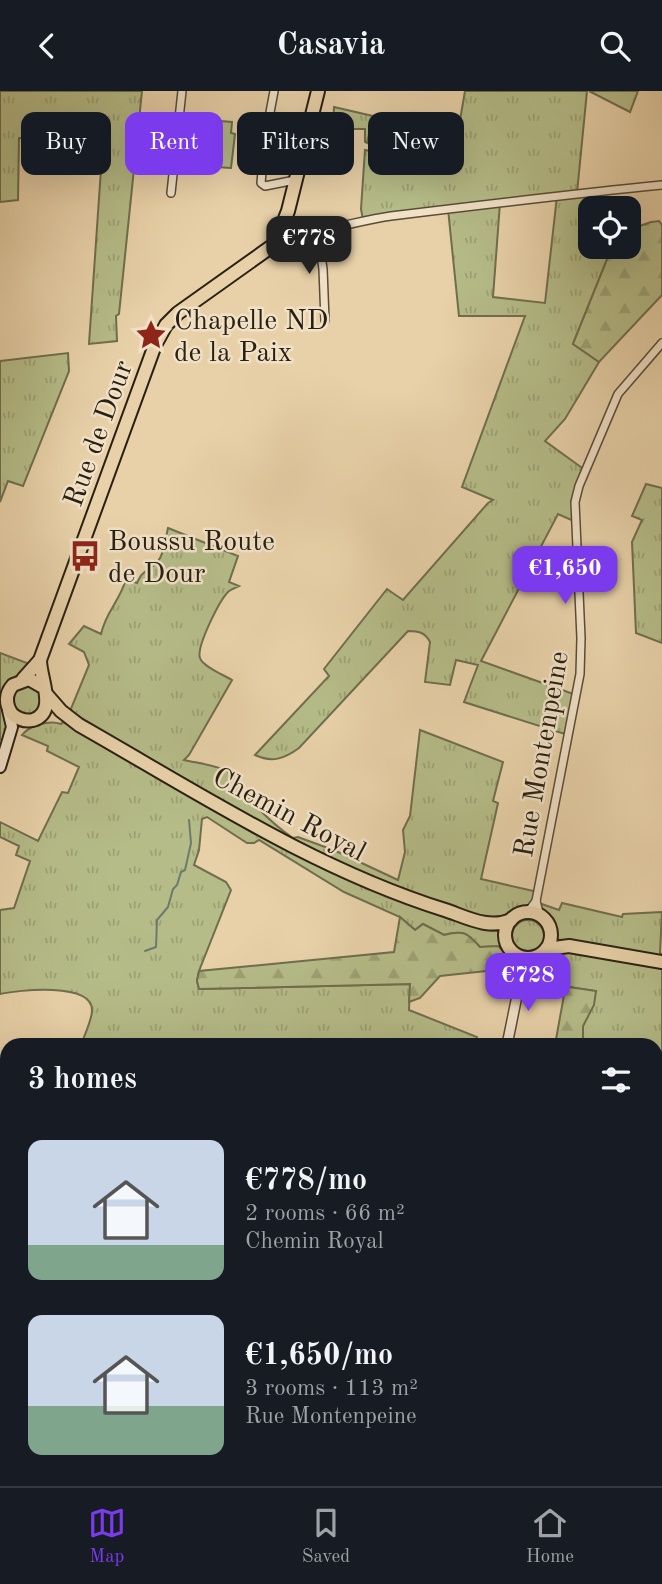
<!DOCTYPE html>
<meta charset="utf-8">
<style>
:root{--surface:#171b24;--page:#242831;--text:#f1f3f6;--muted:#9ea1a6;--line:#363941;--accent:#7c3aed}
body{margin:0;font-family:"Old Standard TT",serif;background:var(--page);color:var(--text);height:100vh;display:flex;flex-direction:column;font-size:26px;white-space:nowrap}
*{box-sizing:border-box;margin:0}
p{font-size:23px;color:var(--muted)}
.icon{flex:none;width:38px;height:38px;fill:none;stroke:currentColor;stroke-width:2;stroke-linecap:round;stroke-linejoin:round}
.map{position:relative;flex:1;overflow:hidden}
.details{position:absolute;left:0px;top:947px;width:663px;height:450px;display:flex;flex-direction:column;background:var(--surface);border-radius:21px 21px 0 0;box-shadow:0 7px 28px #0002}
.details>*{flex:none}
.hud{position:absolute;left:21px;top:21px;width:621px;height:63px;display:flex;gap:14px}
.controls{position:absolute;left:578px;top:105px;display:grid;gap:14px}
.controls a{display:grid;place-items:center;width:63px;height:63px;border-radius:14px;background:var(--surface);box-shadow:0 7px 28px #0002;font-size:35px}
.price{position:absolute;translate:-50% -60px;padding:0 16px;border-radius:14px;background:var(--accent);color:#fff;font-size:23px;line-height:46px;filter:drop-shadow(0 2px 4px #0008)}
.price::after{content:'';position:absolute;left:50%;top:42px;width:21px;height:16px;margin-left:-10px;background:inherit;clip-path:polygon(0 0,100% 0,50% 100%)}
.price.current{background:#222;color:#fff}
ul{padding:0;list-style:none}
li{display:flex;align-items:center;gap:21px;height:175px;padding:0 28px}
li span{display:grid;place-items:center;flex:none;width:196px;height:140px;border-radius:14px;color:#555}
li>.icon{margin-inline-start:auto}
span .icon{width:84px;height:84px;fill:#fffc;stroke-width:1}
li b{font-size:30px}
h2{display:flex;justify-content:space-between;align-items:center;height:84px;padding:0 28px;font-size:30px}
.chip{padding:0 24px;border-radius:14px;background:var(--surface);box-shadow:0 7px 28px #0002;font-size:24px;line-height:63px}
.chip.current{background:var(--accent);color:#fff}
header{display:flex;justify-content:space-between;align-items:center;height:91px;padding:0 28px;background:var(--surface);font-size:32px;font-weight:700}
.dock{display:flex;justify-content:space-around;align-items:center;height:98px;border-top:2px solid var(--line);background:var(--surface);font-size:19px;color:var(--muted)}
.dock a{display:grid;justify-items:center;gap:4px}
.dock .current{color:var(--accent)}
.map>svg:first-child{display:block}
</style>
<header><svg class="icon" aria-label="back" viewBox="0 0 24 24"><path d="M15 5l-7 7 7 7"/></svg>Casavia<svg class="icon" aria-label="search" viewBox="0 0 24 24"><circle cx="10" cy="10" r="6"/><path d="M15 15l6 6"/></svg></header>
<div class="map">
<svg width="662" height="1395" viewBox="0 0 662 1395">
<defs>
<pattern id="grass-tufts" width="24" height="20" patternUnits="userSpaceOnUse" patternTransform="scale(1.75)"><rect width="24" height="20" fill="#b5bc88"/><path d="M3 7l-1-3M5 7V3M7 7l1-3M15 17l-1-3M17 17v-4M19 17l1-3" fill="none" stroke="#9ca174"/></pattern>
<pattern id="forest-firs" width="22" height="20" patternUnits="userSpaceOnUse" patternTransform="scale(1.75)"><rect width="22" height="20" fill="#b5bc88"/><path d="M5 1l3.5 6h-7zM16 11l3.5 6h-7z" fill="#9ca174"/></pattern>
</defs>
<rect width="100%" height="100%" fill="#e8d1a9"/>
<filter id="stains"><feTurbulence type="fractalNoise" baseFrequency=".00286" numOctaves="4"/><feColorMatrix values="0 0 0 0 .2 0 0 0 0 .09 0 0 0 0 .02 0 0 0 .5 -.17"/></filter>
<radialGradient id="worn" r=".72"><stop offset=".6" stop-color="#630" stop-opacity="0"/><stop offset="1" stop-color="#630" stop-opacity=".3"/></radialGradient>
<g fill="url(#grass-tufts)" stroke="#6f6e4e" stroke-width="2" fill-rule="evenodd">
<path d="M0 0H142L119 223 116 225 117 250 89 253 103 49 19 47 18 109 0 111Z"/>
<path d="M465 0H587L577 102 594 101 601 117H590V156H612L573 253 599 271 565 328 545 350 585 379 579 395 576 431 558 423 481 570 576 604 568 644 464 611 478 574 456 569 450 594 425 591 430 551C425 541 418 540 408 540L299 657C284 668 272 672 255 664L329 585 324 578 387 498 403 509 488 412 493 409 462 396 525 225H459L448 118 363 129 361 118 365 59 452 76ZM557 105 545 212 493 206 500 112Z"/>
<path d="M589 0H638L630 21Z"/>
<path d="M334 16 373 25 367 52 365 51V38H333Z"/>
<path d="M68 262 69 280 23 395 8 390 0 411V270Z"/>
<path d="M646 393 662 397V552L636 542 632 451 642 429 632 425Z"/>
<path d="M168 437 238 465 229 491 239 495C235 497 232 498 229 500 220 508 196 556 200 567 203 576 224 584 232 589L189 664 184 669C197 672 215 674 227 680 236 686 238 694 244 702 259 719 275 735 293 747L298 746 336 760 398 789 405 761 403 739 410 725 420 639 503 671 493 710 498 712 481 788 538 801 536 811 559 819 562 812 622 826 623 823 662 821 660 862 662 863V1021L656 1029V954H583V935L596 900 569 896 564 892 567 877H558L556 874 524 879 528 871 561 851C550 843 552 837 544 829 530 814 505 829 490 834L501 843 510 858 519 865 520 874 514 873C506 856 497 854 480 856 467 842 463 839 444 844L423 833 415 839 400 826 344 801 259 749 254 752H247L207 726 202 728 199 759 194 774 226 791 231 799 199 880 197 890 199 898 410 893 409 919 477 946 475 954H75L82 952C85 942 92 929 92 919 92 891 18 899 0 903V819L14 817 30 770 16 764 19 755 0 746V731L38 750 62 701 68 702 79 676 47 660 48 655 22 644C30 634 49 629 61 633L63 631 157 673 70 620 89 574 84 561 69 553 84 535 101 543C106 520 120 510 126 488L137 492C143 479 144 483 153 475 164 468 165 449 168 437Z"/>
<path d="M0 562 35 575 13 594 7 652 0 648Z"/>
<circle cx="27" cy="609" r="14"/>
<circle cx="528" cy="845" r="16"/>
<path d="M656 1156 662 1157V1294L656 1293Z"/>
<path d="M60 1390H129L116 1395H65Z"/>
</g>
<g fill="url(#forest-firs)" stroke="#6f6e4e" stroke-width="2">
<path d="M659 130 662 134V204L599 271 573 253 612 156H628V139L651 131Z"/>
<path d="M400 826 415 839 423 833 444 844C463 839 467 841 480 856L498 855 510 866 514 877 440 885 420 907 409 911 410 893 199 898 197 890 199 880 394 861Z"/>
<path d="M569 896 596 900 594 914 583 935V954H555L564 904Z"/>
<path d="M7 1059V1133L4 1135C0 1117 0 1077 7 1059Z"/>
</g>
<path fill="#b5bc88" stroke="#6f6e4e" stroke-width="2" d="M220 30 232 31 231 42 235 43 231 77 216 76Z"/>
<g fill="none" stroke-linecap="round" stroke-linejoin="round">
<g stroke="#6c7b6f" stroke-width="2">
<path d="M145 860 156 856 157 829 168 816 173 798 177 794 181 781 185 779 191 752 189 729"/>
<path d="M23 1395 24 1390"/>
</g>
<defs>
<g id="minor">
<path d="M274 0 265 48 261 92 265 95 295 89"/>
<path d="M171 102 182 0"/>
<path d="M317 138 323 178 325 229"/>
<path d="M280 142C317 144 355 130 391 125 481 114 571 103 662 94"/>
<path d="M527 822 536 810"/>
<path d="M540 825 536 810 580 583 581 547 575 411 579 395 618 303 662 252"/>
<path d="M554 1390 556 1395"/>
<path d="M637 1390 643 1395"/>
</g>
<g id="tertiary">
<path d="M521 883 528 871 535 866"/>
<path d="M507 954 521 885 519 865"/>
<path d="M462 1395 463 1390"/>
</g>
<path id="secondary" d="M0 676 12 636 8 619"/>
<g id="primary">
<path d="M40 569C40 588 58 621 33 629 24 631 18 628 12 623 5 613 5 603 13 594L29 588 43 596"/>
<path d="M23 588 40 569 155 254 166 234 178 222 275 153 288 120 318 0"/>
<path d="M47 604 61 620 79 634C197 701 314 778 445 819 466 826 489 839 511 829"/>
<circle cx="528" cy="844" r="23"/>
<path d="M543 862 554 857 569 855 662 871"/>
</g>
</defs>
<use href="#minor" stroke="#594c38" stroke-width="10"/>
<use href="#tertiary" stroke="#594c38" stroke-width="12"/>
<use href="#secondary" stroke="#292013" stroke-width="14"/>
<use href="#primary" stroke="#292013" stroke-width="16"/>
<use href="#minor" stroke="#f0e1c7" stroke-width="7"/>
<use href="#tertiary" stroke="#f0e1c7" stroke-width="9"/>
<use href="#secondary" stroke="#f0e1c7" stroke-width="10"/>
<use href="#primary" stroke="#e8d1a9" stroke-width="12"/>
</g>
<defs>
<symbol id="sight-bare" viewBox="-9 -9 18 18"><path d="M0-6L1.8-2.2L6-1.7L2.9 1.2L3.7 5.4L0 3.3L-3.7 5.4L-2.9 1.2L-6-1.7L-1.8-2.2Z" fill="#8f2418" stroke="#f0e1c7" stroke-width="2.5" paint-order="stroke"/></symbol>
<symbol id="bus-bare" viewBox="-9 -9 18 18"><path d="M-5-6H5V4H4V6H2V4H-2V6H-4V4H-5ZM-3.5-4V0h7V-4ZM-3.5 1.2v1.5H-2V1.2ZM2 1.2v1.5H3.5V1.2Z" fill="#8f2418" stroke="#f0e1c7" stroke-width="2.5" paint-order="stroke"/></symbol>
</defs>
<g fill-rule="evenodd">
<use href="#sight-bare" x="129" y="222" width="44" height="44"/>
<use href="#bus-bare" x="63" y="443" width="44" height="44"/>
</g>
<g text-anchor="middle" stroke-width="5" stroke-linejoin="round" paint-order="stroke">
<g font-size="28" fill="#292013" stroke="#f0e1c7" text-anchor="start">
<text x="174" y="238">Chapelle ND<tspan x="174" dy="32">de la Paix</tspan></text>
<text x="108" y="459">Boussu Route<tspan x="108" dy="32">de Dour</tspan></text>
</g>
<g font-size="28" fill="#292013" stroke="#f0e1c7">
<text transform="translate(97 342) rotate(-70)" y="10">Rue de Dour</text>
<text transform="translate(540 663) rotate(-80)" y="10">Rue Montenpeine</text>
<text transform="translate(290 722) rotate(28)" y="10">Chemin Royal</text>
</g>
</g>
<rect width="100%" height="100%" filter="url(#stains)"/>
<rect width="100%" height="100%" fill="url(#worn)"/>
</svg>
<div class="controls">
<a><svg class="icon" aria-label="locate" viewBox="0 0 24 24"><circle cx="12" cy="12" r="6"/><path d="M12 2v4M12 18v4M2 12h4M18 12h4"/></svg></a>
</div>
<b class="price current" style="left:309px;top:185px">€778</b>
<b class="price" style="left:565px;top:515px">€1,650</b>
<b class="price" style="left:528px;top:922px">€728</b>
<div class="hud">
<a class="chip">Buy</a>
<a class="chip current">Rent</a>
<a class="chip">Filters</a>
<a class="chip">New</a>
</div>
<section class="details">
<h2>3 homes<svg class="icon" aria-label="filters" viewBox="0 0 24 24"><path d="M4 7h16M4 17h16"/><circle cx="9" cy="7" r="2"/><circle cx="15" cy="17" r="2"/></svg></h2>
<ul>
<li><span style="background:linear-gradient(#c9d6e8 75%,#7fa58c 0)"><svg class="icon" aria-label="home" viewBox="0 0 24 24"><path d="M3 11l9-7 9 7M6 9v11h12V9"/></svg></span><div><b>€778/mo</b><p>2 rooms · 66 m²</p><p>Chemin Royal</p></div></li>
<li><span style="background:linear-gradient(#c9d6e8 65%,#7fa58c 0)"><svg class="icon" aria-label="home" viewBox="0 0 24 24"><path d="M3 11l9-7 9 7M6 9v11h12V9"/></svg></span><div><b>€1,650/mo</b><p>3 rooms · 113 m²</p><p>Rue Montenpeine</p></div></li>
</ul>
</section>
</div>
<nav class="dock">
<a class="current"><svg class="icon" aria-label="map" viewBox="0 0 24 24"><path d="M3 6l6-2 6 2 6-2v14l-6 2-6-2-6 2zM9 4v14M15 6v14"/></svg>Map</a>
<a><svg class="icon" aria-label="saved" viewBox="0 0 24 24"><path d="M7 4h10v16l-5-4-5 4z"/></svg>Saved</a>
<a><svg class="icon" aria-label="home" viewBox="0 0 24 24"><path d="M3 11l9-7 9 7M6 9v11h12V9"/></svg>Home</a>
</nav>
